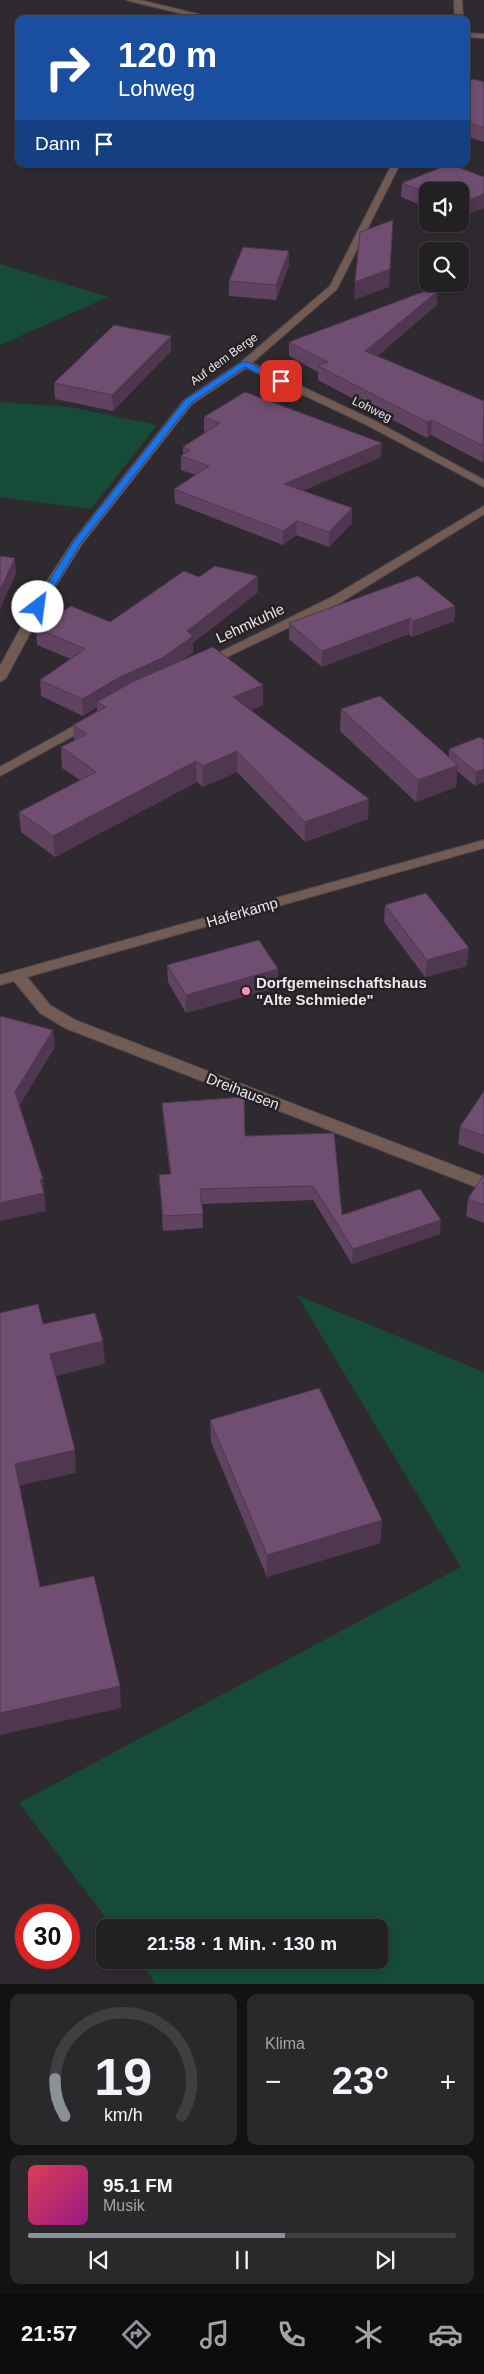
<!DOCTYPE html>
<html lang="de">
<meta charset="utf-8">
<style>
body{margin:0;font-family:Arial,sans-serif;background:#2b282b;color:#f1f3f6;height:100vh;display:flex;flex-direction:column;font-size:19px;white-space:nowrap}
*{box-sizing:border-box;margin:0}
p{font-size:16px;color:#a3a3a6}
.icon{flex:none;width:28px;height:28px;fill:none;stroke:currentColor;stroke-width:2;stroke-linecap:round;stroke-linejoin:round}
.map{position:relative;height:1984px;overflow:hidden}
.drawer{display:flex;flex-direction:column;gap:10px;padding:10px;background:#131213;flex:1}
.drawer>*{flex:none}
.hud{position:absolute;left:15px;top:15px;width:455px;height:152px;border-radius:10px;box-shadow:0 2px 8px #0003,0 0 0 1px #403e41;background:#1a4fa0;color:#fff;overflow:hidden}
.fabs{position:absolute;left:419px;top:182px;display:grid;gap:10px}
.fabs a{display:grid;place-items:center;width:50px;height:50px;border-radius:10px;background:#232023;box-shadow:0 2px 8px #0003,0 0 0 1px #403e41;font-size:25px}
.speed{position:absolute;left:15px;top:1904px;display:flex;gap:10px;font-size:25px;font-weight:700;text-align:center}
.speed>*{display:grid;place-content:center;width:65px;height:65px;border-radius:50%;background:#232023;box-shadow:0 2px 8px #0003,0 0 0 1px #403e41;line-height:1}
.speed .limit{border:8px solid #d22;background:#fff;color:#111}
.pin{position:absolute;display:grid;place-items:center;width:42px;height:42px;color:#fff;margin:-21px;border-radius:10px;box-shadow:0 2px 8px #0006}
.me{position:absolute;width:55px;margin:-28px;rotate:30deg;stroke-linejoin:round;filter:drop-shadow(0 0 4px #0008)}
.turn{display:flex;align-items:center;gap:18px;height:105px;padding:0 20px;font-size:22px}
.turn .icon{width:65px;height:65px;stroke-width:2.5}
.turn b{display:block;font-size:35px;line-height:42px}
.then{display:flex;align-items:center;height:48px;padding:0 20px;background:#0003;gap:10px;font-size:19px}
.big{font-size:38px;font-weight:800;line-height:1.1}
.drawer .card{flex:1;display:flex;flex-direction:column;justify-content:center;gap:8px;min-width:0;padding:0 18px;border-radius:10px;background:#2b282b}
.drawer .dial{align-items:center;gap:0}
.dial svg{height:130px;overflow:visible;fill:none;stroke:#403e41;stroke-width:7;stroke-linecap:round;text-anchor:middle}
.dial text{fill:#f1f3f6;stroke:none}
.song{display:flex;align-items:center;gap:15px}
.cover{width:60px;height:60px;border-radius:8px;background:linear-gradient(135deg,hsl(350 70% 55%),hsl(310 70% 35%))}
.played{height:5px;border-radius:2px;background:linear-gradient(90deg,#8c9099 60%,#403e41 60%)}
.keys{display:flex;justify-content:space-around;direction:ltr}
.heat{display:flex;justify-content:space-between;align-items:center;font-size:28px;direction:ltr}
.drawer .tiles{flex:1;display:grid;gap:10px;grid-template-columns:1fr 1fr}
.card:last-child{grid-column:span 2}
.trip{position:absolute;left:96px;top:1919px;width:292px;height:50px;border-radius:10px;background:#232023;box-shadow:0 2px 8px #0003,0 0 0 1px #403e41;font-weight:800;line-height:50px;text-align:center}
.menu{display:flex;height:80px;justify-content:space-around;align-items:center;background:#0e0d0e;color:#a3a3a6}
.menu .icon{width:35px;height:35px}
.menu .current{color:#8c9099}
.menu b{font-size:22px;color:#f1f3f6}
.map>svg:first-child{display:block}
</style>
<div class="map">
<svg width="484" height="1984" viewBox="0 0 484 1984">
<rect width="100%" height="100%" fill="#2f2a2f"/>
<path fill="#164c37" d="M0 264 108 297 0 345Z
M0 402 70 407 157 425 91 509 0 497Z
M297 1295 484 1372V1984H156L138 1960H380V1928L113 1927 19 1803 461 1567Z"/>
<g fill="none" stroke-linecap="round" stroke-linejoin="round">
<g stroke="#4d484d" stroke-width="2">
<path id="minor" d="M126 0H140L218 19H203Z
M454 0H462L463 19H455Z
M466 33 484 34V38L466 37Z
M392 164H400L337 289 252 363 375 421 484 480V487L367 425 246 368 192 404 82 544 52 592 6 678 0 682V666L40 592 73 541 184 400 241 362 330 286Z
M484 506V514L340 603 208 666 204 667 198 663 332 597Z
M90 717 96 721 95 724 0 776V767Z
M484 840V848L27 977 50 1005 75 1020 484 1177V1190L65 1028 40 1013 14 981 0 985V975Z"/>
</g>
<use href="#minor" fill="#715b53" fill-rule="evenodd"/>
</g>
<path fill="#604361" d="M466 82H484V142L466 136Z
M402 183 460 191H428V208L401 197Z
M289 265 276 300 229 296V281Z
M437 305 377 356 484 401V461L482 462 431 435 427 438 318 380V372L289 356V342Z
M171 351 113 411 55 399 54 383Z
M204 417 381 457 302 491 352 508V523L329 547 296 535 283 545 175 503 174 489 196 475 181 470V456L183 455V447L206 432 204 431Z
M258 576V592L193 643V652L179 662 263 705 250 710 368 819 305 842 237 772 203 787 197 782 55 857 21 832 19 812 80 780 62 768 61 747 74 741 73 725 97 711V707L83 716 41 696 40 680 71 659 37 645 36 628 110 622 199 577Z
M455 606 454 621 412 637 409 634 322 667 289 639V623Z
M341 709 449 757V749L484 740 475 786 457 771 456 787 416 802 340 731Z
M385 905 467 966 425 977 384 922Z
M167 965 278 969V987L186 1013 168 982Z
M484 1091V1154L458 1144 460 1127Z
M162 1103 245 1136 334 1133 342 1215 440 1234 352 1264 313 1200 202 1204 203 1228 163 1231 159 1175 170 1174 163 1117Z
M484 1174V1223L466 1216 468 1199Z
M210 1420 382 1520 380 1543 267 1577 211 1442Z"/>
<path fill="#4e374f" d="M484 194V208L460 218V204Z
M392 237 389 287 354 300 355 282Z
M289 251V265L276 300V285Z
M438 291 437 305 365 365V351Z
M171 336V351L113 411 112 395Z
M432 420 431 435 427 438V422Z
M382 443 381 457 284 499V484Z
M483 446 484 461 482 462Z
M352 508V523L329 547V532Z
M297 521 296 535 283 545V531Z
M15 558 16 574 0 609V590Z
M258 576V592L193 643V652L162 674 97 702V707L83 716 82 699 187 631Z
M455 606 454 621 412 637 413 621Z
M410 618 409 634 322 667V651Z
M263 685V705L233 717V697Z
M237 751V772L203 787V766Z
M196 761 197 782 55 857 53 836Z
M458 765 456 787 416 802 418 780Z
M484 769V782L475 786 476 772Z
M369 799 368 819 305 842V822Z
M469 948 467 966 425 977 427 960Z
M278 969V987L186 1013V995Z
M53 1030 55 1047 17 1110 15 1092Z
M43 1179 46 1211 0 1221V1203L40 1180Z
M441 1220 440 1234 352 1264 353 1249Z
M103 1341 105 1364 52 1377 50 1354Z
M75 1450 76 1473 17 1486 15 1464Z
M382 1520 380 1543 267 1577V1555Z
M120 1686 121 1708 0 1735V1713Z"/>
<path fill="#704e71" stroke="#4e374f" d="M474 79 484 82V128L466 122V82Z
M450 164 484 177V194L460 204V191H428V193L402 183Z
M393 220 390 269 355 282 360 232Z
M243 247 289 251 276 285 229 281Z
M436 287 438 291 365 351 484 401 483 446 432 420 427 422 318 366 328 362 289 342Z
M114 325 171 336 112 395 54 383Z
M245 392 382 443 284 484 352 508 329 532 297 521 283 531 174 489 209 466 181 456 190 450 183 447 220 423 204 417Z
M0 556 15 558 0 590Z
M215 566 258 576 187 631 193 636 162 658 120 677 82 699 40 680 85 649 36 628 71 606 110 622 184 571 199 577Z
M418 576 455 606 413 621 410 618 322 651 289 623Z
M213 647 263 685 233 697 369 799 305 822 237 751 203 766 196 761 53 836 19 812 96 772 61 747 87 734 73 725 106 707 97 702 132 682Z
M380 696 458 765 418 780 341 709Z
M480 737 484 740V769L476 772 449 749Z
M426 893 469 948 427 960 385 905Z
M259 940 278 969 186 995 167 965Z
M0 1016 53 1030 15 1092 43 1179 40 1180 44 1193 0 1203Z
M484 1091V1136L460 1127Z
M244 1097 245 1136 334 1133 342 1215 420 1189 441 1220 353 1249 313 1186 200 1189 203 1214 163 1216 159 1175 171 1174 162 1103Z
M484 1174V1205L468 1199Z
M38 1304 43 1324 95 1313 103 1341 50 1354 75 1450 15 1464 40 1587 94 1576 120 1686 0 1713V1313Z
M319 1388 382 1520 267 1555 210 1420Z"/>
<path fill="#1a73e8" stroke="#114b97" d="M242 362H248L285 381 278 383 245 367 191 403 80 544 41 609H34L33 607 74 541 185 400Z"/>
<circle fill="#fc8fc2" stroke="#252125" stroke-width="2" cx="246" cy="991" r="5"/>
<g text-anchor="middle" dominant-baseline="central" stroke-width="5" stroke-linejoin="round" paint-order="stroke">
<g font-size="12" fill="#eae6ea" stroke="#252125">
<text transform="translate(224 359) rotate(-36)">Auf dem Berge</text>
<text transform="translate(372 409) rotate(26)">Lohweg</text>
</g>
<g font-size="15" fill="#eae6ea" stroke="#252125">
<text transform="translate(250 623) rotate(-25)">Lehmkuhle</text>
<text transform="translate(242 912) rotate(-16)">Haferkamp</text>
<text transform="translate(243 1091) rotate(21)">Dreihausen</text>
</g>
<g font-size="15" font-weight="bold" fill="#eae6ea" stroke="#252125" text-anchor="start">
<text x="256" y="982">Dorfgemeinschaftshaus<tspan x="256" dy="17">"Alte Schmiede"</tspan></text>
</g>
</g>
</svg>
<div class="fabs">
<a><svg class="icon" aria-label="sound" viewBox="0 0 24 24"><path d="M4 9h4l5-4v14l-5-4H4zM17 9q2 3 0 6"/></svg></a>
<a><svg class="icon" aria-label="search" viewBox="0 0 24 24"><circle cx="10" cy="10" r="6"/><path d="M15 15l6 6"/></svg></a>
</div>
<div class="speed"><div class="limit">30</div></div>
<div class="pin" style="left:281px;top:381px;background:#d93025"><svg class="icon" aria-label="arrive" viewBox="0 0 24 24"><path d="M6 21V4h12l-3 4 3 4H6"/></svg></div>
<svg class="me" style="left:38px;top:607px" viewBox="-20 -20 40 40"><circle r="19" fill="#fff"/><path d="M0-13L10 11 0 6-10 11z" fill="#1a73e8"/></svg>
<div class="trip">21:58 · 1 Min. · 130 m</div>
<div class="hud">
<div class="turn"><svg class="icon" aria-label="right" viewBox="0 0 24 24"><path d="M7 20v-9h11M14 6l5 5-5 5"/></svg><div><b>120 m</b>Lohweg</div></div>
<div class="then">Dann<svg class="icon" aria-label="arrive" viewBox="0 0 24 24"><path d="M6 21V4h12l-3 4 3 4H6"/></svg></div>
</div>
</div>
<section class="drawer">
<div class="tiles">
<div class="card dial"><svg viewBox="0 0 100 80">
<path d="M14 69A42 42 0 1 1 86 69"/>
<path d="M14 69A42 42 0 0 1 8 46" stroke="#8c9099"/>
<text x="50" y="56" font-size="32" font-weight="700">19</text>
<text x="50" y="72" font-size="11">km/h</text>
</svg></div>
<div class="card"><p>Klima</p>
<div class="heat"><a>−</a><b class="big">23°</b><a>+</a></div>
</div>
<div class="card">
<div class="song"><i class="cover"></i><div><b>95.1 FM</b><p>Musik</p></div></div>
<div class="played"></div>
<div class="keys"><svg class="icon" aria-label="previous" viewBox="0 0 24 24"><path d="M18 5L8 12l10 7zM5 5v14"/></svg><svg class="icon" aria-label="pause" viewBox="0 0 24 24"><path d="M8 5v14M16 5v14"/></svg><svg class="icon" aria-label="next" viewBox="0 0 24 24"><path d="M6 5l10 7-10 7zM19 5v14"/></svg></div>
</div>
</div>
</section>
<nav class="menu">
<b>21:57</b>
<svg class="icon current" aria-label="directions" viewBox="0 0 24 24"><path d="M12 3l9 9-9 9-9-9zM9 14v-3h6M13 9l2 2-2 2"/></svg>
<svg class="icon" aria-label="music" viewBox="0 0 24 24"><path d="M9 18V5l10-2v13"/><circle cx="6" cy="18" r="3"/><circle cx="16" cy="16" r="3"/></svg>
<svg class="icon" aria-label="phone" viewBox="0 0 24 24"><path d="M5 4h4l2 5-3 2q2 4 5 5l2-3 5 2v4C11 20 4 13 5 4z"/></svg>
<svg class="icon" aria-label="climate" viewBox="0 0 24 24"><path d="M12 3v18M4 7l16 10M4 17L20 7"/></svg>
<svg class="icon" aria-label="car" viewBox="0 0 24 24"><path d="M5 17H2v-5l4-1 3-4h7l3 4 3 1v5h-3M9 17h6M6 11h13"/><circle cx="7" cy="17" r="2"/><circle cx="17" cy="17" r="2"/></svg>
</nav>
